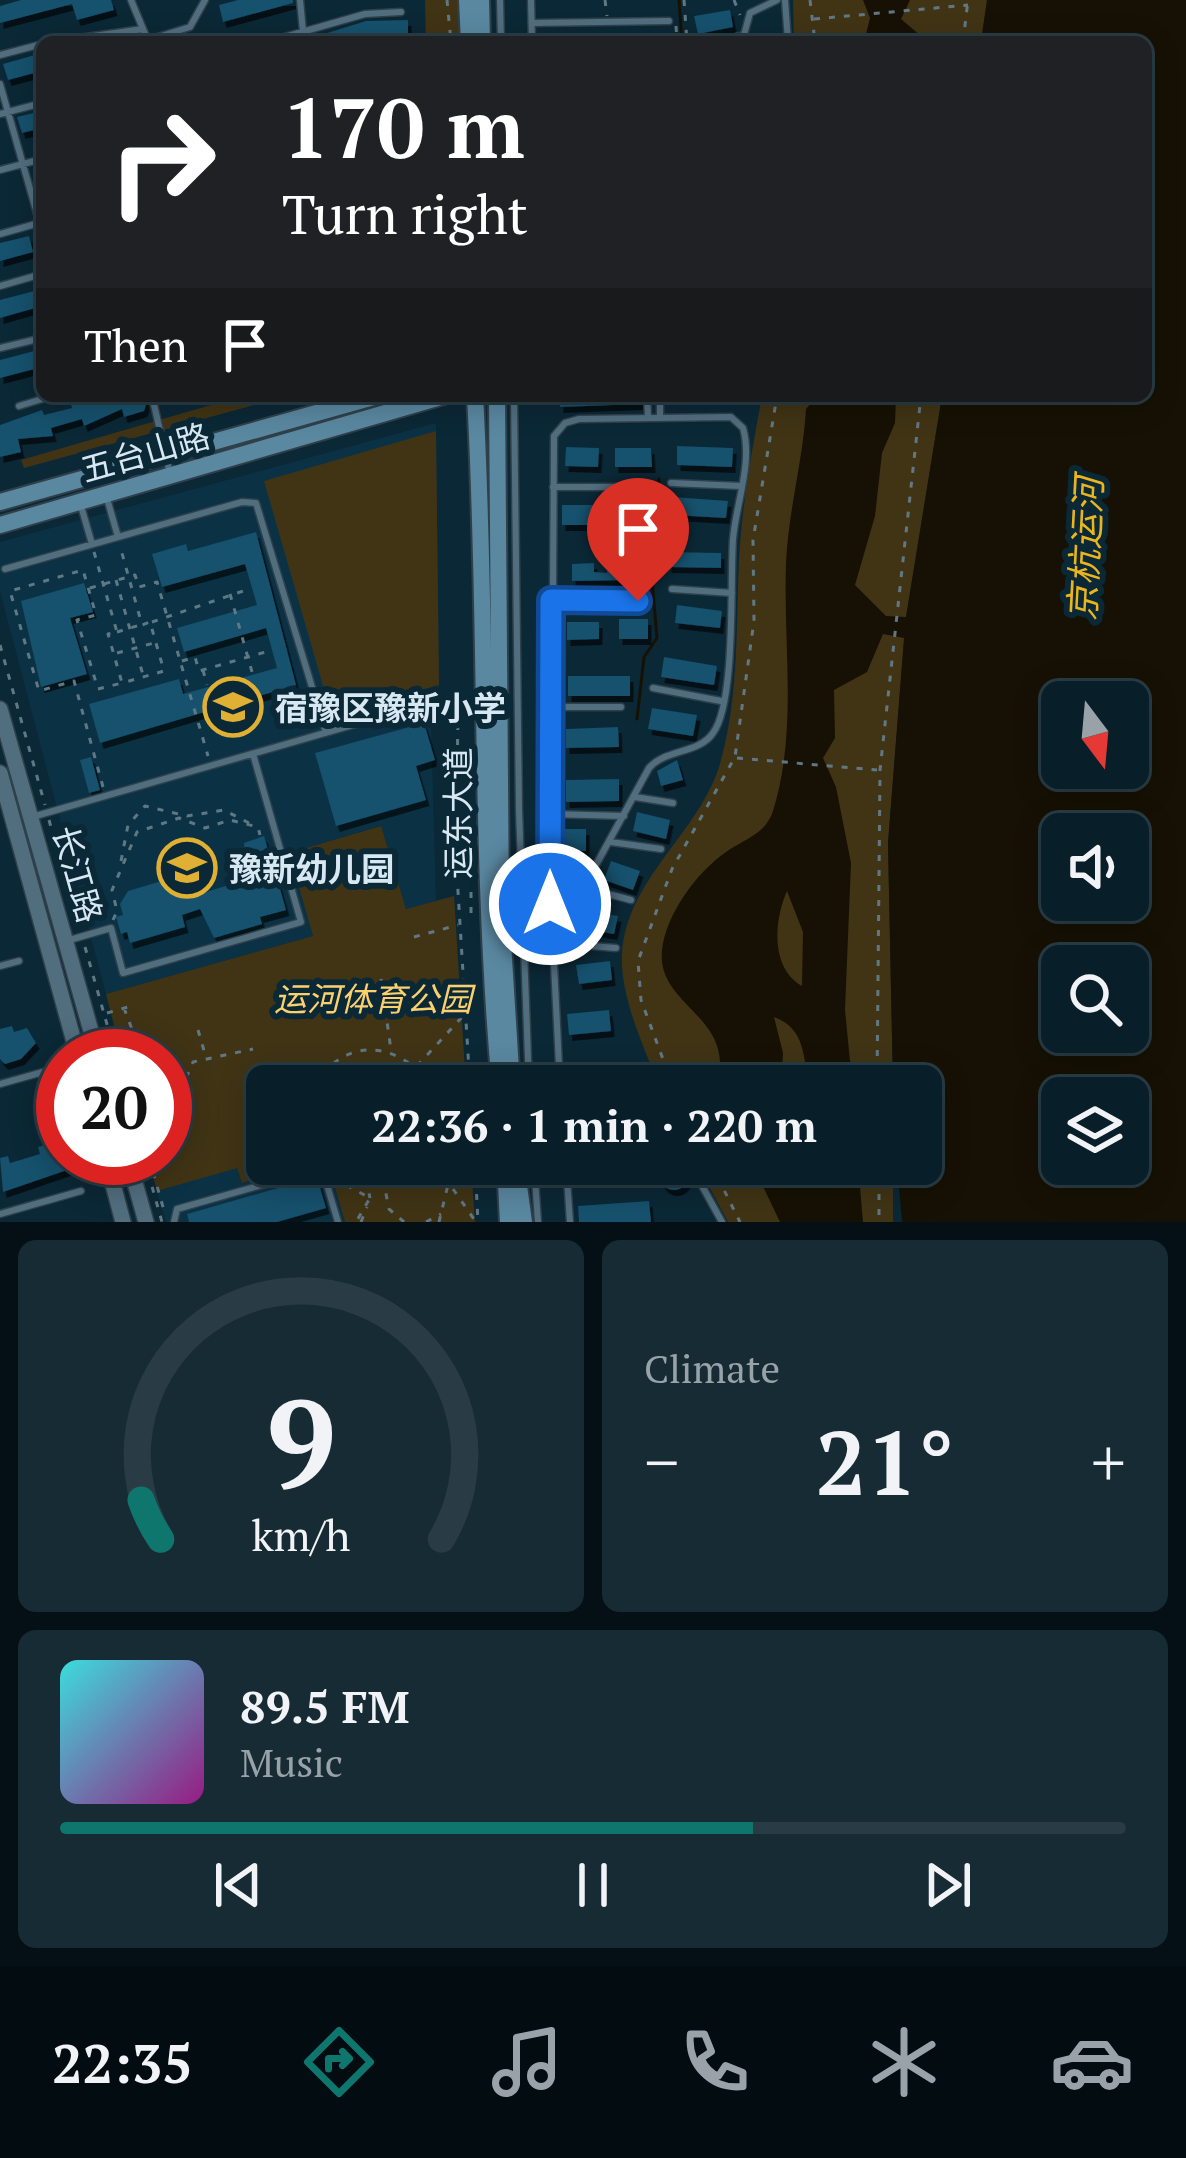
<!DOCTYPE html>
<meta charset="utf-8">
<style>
body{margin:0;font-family:"PT Serif","Noto Sans SC",serif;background:#162b34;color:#f1f3f6;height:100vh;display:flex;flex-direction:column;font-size:45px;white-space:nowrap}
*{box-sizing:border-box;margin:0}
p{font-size:39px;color:#98a2a8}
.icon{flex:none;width:66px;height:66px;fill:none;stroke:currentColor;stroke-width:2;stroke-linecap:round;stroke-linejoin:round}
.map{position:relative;height:1222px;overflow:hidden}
.panel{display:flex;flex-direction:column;gap:18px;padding:18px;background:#041016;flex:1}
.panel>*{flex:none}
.guide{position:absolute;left:36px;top:36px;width:1116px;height:366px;border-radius:18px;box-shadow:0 6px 30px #0003,0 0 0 3px #293c45;background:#202124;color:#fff;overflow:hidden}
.needle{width:78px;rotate:164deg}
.controls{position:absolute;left:1041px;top:681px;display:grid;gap:24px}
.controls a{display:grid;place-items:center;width:108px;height:108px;border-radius:18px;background:#081e28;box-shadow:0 6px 30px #0003,0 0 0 3px #293c45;font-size:60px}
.speed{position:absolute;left:36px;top:1029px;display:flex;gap:24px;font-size:60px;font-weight:700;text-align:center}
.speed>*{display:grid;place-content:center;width:156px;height:156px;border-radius:50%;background:#081e28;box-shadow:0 6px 30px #0003,0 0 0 3px #293c45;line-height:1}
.speed .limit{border:18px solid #d22;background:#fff;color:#111}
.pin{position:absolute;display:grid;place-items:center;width:102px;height:102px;color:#fff;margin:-123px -51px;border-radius:50% 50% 50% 0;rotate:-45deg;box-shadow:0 0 12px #0007}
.pin .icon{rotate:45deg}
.me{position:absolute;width:132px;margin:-66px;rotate:0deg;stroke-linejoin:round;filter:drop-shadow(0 0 9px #0008)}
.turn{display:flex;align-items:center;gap:42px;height:252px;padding:0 48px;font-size:54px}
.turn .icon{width:156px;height:156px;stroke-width:2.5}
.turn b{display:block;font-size:84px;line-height:102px}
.then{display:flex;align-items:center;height:114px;padding:0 48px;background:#0003;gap:24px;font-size:45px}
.big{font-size:90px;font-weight:700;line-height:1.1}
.panel .card{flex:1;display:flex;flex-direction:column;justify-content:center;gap:18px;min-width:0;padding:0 42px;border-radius:18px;background:#162b34}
.panel .dial{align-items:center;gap:0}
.dial svg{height:312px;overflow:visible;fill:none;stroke:#293c45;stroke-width:7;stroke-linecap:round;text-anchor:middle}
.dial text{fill:#f1f3f6;stroke:none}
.song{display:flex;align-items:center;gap:36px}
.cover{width:144px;height:144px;border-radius:18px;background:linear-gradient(135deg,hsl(180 70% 55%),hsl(310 70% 35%))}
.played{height:12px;border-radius:6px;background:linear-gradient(90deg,#0f766e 65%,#293c45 65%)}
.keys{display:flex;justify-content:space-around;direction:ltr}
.heat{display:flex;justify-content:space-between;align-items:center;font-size:66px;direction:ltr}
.panel .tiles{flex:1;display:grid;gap:18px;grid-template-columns:1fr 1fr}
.card:last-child{grid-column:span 2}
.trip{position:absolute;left:246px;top:1065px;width:696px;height:120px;border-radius:18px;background:#081e28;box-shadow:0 6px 30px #0003,0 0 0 3px #293c45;font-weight:700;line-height:120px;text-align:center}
.tab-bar{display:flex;height:192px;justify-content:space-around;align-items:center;background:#030c10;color:#98a2a8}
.tab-bar .icon{width:84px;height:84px}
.tab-bar .selected{color:#0f766e}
.tab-bar b{font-size:54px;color:#f1f3f6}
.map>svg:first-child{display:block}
</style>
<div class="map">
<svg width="1186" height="1222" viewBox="0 0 1186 1222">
<defs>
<filter id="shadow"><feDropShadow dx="3.5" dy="6" stdDeviation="0" flood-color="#0009"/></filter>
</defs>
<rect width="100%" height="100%" fill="#0b2836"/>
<path fill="#0b3244" d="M436 423 439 685 431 728 436 901 406 909 380 826 289 853 313 936 106 994 0 591V542Z
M307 1164H328L345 1222H166L157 1191 237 1167 243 1183Z"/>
<path fill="#413415" d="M425 0H471L472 42H426Z
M793 0H987L981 42H794Z
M242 396H287L24 468 21 460Z
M762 396H942L906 617 888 843 893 1086H659C644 1047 620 997 622 954 626 878 703 830 721 760 739 695 736 625 739 559 742 504 752 450 762 396Z
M436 431 439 685 332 717 264 481Z
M381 826 406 909 454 896 466 1086H267V1164H307L242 1183 237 1168 157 1191 148 1158H165V1056H122L106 994 313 936 289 853Z
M328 1164H471L475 1222H345Z
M697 1164H893V1222H728Z"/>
<path fill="#161104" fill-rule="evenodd" d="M863 0H910L901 19 928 42H864L870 18Z
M987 0H1186V1222H902L897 1164H921V1086H893L888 843 904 638 883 634 867 672 834 690 835 738 823 758 836 787 851 863 845 1010 850 1061 864 1086H810C802 1058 807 1029 774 1017L783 1053 781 1086H717C737 1015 656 1007 662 950 666 914 697 872 726 852 745 838 765 835 773 811 798 731 783 646 786 564 788 512 803 461 806 409L817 396H896L895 423 882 453 875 516 855 585 886 616 906 617 942 396H1146V42H981ZM1062 702H1128V768H1062ZM1128 834V900H1062V834ZM787 891 803 932 802 986C770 968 774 920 787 891ZM1128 966V1032H1062V966ZM1128 1098V1164H1062V1098Z
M744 1164H858L863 1222H780L759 1178Z"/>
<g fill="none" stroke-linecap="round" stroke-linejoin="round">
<path stroke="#161104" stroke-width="3" d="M679 0 682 42
M637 719 644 657 657 638 651 569 659 479"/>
</g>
<path fill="#12516d" filter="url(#shadow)" d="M21 0H111L114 10 77 20 72 4 0 23V6Z
M238 0H293V3L223 22 219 5Z
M730 10 733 27 698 34 694 16Z
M408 20V37L311 42V38L366 21Z
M42 53V71L8 80 3 64Z
M42 111V128L22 133 17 117Z
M29 236 33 252 0 261V243Z
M42 289V306L0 318V300Z
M42 349V367L0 378V360Z
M83 396 85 402 145 396 146 405 144 411 124 417 122 409 84 426 82 419 51 428 53 436 18 439 21 452 0 457V425L42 410 44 415 72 408 70 400Z
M560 396H640V404L560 407Z
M677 446 733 448 732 467 677 465Z
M566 447 599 448 598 467 565 466Z
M615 448H651L652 467H615Z
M673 497 728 501 726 518 672 515Z
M562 505H595V525H562Z
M613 506 648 508 647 524 611 522Z
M256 532 296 685 100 743 89 704 179 679 183 694 277 668 266 628 184 652 177 628 257 605 245 564 162 587 152 554 186 544 188 551Z
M668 552 721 553V568L668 567Z
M594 563V572L607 573 608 563H631V580L572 581V564Z
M84 583 93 612 70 618 87 674 41 687 21 601Z
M677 605 722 611 720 628 675 623Z
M619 619H648V639H619Z
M567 622H599V639L567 640Z
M664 657 717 666 714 685 661 677Z
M568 676H630V696H568Z
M652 708 697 715 693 736 648 729Z
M424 723 435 760 416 766 426 800 336 826 315 753Z
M618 727 619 747 566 748V729Z
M91 757 100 790 89 793 80 760Z
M677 760 683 780 661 786 657 771Z
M619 779V801L566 802V780Z
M637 812 670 820 666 839 633 831Z
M564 829H586V851H563Z
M264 836 271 860 245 858 244 843Z
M611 861 640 871 633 890 604 880Z
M275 871 286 910 260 917 262 924 214 938 200 909 182 915 185 927 130 943 127 932 121 934 116 917 123 915 120 904 128 891 189 873 196 895Z
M588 911 618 916 614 934 585 929Z
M610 961 612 980 579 984 576 965Z
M609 1010 611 1031 569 1035 567 1014Z
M12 1026 14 1032 27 1028 36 1043 21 1059 5 1064 0 1059V1029Z
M629 1074V1086H577V1076Z
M52 1143 54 1149 63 1146V1158H70L73 1168 3 1192 0 1158 8 1156 10 1163 40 1154 38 1147Z
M660 1176a14 14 0 1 1 28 0a14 14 0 1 1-28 0Z
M317 1177 326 1208 277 1222H189L187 1214Z
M649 1201 651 1222H579L578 1206Z"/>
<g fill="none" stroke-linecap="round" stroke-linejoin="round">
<g stroke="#30404a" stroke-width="9">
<path id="service" d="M131 0 148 41
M300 0 304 42
M500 0 501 42
M531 0 532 42
M785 0 788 42
M532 23 669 21
M148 40 190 27 205 0
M51 42 143 29
M267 42 365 14 401 12
M719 42 739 36
M742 42 750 13 777 0
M0 55 42 44
M0 84 42 231
M0 114 42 103
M0 170 42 159
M0 234 39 223
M0 286 42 274
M0 348 42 338
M152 396 170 474
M514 396 519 810 529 1086
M647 396 648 416
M660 396V418
M19 406 52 396
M671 483 741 486
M553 487H646
M106 495 118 537
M81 506 92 544
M5 569 242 502 256 503 326 733
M672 589 732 593
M552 600 638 601
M653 688 721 701
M552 707H621
M635 797 673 803
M551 814 624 816
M32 817 436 701 482 700
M611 842 661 849
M585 888 631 900
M66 941 111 928 123 973 301 922 253 754
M555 943 616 948
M556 949 562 927 649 768C665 749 699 754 713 733 736 702 730 581 733 539 736 503 753 463 743 428L731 417 579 419 565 423 554 436 551 903 560 1086
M0 966 19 961
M0 1084 43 1072
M534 1164 538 1222
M566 1164 570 1222
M690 1164 722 1222
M0 1214 81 1191
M174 1222 177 1209 322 1168 338 1222"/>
</g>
<g stroke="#30404a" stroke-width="18">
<path id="tertiary" d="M0 709 98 1056
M0 773 78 1056
M106 1158 123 1222
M128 1158 146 1222"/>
</g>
<g stroke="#30404a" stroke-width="20">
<path id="secondary" d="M467 0 469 42
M481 0 482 42
M475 396C488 626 479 857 500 1086
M497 396 501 911 512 1086
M0 502 377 396
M0 525 444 396
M505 1164 508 1222
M516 1164 524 1222"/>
</g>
<path stroke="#607884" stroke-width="3" stroke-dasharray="6 9" stroke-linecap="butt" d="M447 0 451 42
M605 0 607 16
M684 0 687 42
M734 0 740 15
M810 0 815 42
M814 19 968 5
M676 26 677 42
M963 42 968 0
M94 552 117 632 108 634 122 683 164 671 150 622 142 625 120 546
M116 580 143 675
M90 588 135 575 139 587 157 582 208 756
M230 594 252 672
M152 622 249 589
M117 632 140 625
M0 645 45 805
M117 653 154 643
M182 661 195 657 199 671 269 651
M203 670 207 685
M458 709 456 859 470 1086
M737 758 877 770
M103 787 74 681 39 691 10 591 83 570 96 615 77 620 98 689 122 683
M49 820 79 927
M121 861 128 825 145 806 187 816 224 810 251 824
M471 913V842
M113 920 117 911 112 890 137 832 179 818 205 828 230 820 258 827 260 835
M414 937 458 925
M85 947 116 1056
M381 979 391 1050
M124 1008 142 1056
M107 1013 135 1005
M198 1030 205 1054
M417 1066 463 1016
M314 1086C346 1035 398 1041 432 1086
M673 1086 641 1000 638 961 672 869 735 757 754 621 753 540 777 396
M877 1086 880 770 921 396
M192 1092 187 1076 193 1062 253 1049
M255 1095 267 1099
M144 1158 162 1222
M149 1158 165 1214
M363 1164 370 1198
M380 1164 389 1209 404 1222
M475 1164 478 1222
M711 1164 740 1222
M879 1164V1222
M453 1176H473
M333 1178 370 1198 356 1222
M453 1189 476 1222
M361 1222 367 1207
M426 1222 441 1214
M439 1222 453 1164"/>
<use href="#service" stroke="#516e7f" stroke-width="6"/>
<use href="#tertiary" stroke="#516e7f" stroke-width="15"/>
<use href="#secondary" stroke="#5a88a1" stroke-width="16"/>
</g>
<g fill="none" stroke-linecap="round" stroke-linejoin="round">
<g stroke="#114b97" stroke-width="30">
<path id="route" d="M550 904 551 600 638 601"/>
</g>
<use href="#route" stroke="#1a73e8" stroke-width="21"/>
</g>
<defs>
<g id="school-ring" transform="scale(3)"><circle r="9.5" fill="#0b2836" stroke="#e0b034" stroke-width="1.5"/><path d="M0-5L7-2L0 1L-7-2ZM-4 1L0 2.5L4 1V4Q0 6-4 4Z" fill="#e0b034"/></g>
</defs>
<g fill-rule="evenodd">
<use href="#school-ring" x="233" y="707"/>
<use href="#school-ring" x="187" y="868"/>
</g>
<g text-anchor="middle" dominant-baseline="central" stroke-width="12" stroke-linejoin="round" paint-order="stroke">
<g font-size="33" fill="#d8e8f2" stroke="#0b2836">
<text transform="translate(145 452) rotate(-16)">五台山路</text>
<text transform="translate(457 813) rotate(-90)">运东大道</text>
<text transform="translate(78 874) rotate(74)">长江路</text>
</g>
<g font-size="33" font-weight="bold" fill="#d8e8f2" stroke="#0b2836" text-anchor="start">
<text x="275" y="707">宿豫区豫新小学</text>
<text x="229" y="868">豫新幼儿园</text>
</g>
<g font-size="33" font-style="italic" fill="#fbd06d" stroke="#0b2836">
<text x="373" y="998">运河体育公园</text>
</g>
<g font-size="36" font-style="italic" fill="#ebb61d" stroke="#0b2836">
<text transform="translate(1085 549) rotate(-87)">京杭运河</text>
</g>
</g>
</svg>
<div class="controls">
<a><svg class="needle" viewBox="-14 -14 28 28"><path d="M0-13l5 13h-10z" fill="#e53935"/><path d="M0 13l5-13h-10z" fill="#98a2a8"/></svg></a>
<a><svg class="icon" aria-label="sound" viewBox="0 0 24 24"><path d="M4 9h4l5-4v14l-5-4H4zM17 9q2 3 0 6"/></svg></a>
<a><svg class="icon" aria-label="search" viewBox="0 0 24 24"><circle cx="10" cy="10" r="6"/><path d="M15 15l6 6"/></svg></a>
<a><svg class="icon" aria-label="layers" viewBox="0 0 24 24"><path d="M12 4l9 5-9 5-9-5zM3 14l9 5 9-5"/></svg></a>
</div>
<div class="speed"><div class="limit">20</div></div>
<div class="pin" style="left:638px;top:601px;background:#d93025"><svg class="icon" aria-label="arrive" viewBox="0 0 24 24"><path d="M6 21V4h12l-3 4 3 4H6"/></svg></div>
<svg class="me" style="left:550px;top:904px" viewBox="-20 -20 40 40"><circle r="17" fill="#1a73e8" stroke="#fff" stroke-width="3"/><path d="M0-11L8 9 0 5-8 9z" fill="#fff"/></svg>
<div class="trip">22:36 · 1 min · 220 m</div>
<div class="guide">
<div class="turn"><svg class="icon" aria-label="right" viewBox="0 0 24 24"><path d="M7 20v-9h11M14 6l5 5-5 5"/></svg><div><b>170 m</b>Turn right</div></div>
<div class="then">Then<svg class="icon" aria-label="arrive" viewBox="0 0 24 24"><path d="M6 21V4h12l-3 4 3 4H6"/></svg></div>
</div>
</div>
<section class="panel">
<div class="tiles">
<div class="card dial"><svg viewBox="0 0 100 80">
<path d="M14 69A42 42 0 1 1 86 69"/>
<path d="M14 69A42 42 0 0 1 9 59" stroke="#0f766e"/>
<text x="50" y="56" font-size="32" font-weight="700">9</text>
<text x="50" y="72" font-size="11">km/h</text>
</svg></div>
<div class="card"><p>Climate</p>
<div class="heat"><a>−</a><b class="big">21°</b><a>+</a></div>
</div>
<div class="card">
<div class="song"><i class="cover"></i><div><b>89.5 FM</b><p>Music</p></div></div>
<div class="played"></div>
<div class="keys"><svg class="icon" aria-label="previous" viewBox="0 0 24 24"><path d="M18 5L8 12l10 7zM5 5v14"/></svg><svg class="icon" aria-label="pause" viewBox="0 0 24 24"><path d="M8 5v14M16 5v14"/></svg><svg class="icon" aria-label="next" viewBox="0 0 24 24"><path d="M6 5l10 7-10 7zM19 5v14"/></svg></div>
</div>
</div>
</section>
<nav class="tab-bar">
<b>22:35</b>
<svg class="icon selected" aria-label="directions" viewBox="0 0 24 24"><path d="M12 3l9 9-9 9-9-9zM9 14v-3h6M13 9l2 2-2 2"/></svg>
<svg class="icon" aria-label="music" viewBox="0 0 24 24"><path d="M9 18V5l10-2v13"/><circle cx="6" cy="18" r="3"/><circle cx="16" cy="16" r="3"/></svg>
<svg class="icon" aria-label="phone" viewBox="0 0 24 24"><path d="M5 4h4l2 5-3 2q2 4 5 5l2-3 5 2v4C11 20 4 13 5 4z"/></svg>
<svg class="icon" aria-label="climate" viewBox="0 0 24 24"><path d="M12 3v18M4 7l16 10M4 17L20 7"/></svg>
<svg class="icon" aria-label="car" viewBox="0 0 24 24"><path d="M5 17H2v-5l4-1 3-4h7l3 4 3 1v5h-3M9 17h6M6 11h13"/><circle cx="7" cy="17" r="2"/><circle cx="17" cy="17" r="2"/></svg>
</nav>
